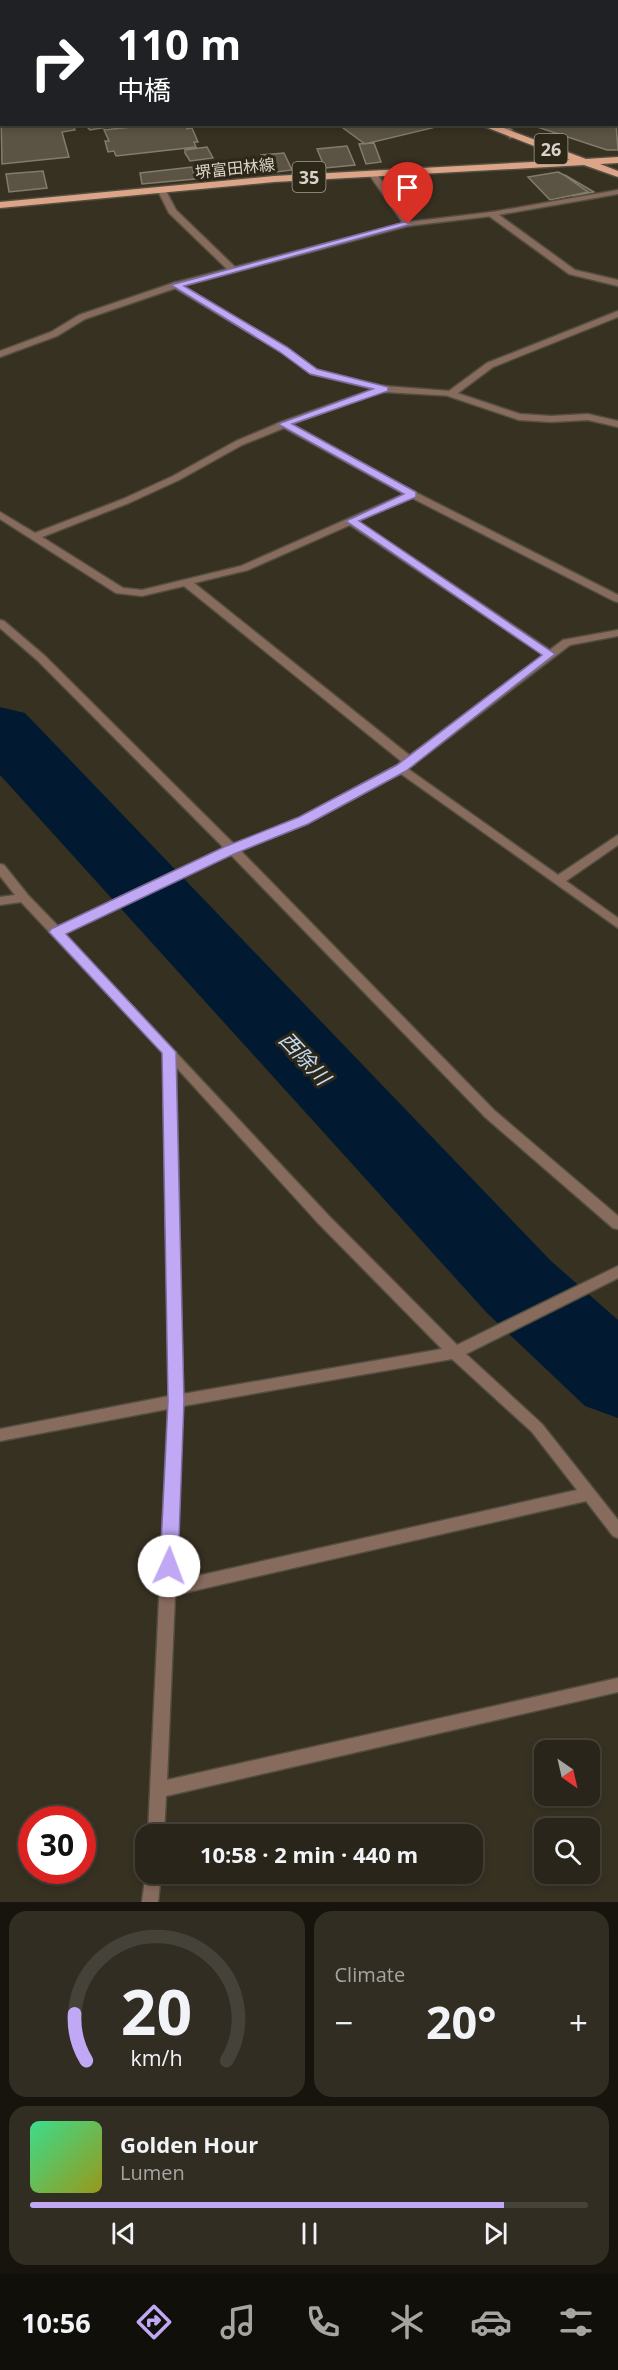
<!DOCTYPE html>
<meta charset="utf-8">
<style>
body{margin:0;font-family:"Open Sans","Noto Sans JP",sans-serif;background:#312d23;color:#f1f3f6;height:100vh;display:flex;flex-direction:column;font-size:22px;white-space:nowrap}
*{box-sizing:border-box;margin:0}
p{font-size:20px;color:#a5a5a2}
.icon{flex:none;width:33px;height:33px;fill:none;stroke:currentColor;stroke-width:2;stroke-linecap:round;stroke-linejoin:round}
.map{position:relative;height:1902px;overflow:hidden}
.panel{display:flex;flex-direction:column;gap:9px;padding:9px;background:#17140e;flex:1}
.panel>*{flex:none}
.top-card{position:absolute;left:0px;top:0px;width:618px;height:126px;box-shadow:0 3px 9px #0003,0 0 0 2px #454239;background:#202124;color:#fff;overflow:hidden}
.needle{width:39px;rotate:146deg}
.controls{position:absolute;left:534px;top:1740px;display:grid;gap:12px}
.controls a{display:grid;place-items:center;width:66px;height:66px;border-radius:12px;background:#29251a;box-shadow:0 3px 9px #0003,0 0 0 2px #454239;font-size:30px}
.speed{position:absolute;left:18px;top:1806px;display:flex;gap:12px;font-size:30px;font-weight:700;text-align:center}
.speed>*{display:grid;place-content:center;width:78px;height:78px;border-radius:50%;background:#29251a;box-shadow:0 3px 9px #0003,0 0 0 2px #454239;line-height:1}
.speed .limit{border:9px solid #d22;background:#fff;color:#111}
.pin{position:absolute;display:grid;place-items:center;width:51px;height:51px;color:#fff;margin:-62px -26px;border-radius:50% 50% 50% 0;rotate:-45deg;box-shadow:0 0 6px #0007}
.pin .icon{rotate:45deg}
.me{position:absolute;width:66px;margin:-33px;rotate:2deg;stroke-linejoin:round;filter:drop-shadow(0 0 4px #0008)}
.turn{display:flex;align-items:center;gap:21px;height:126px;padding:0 18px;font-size:27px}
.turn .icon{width:78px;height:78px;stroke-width:2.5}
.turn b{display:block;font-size:42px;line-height:51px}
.big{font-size:45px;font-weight:700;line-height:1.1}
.panel .tile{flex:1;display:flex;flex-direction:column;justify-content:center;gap:9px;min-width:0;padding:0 21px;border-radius:18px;background:#312d23}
.panel .dial{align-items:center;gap:0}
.dial svg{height:156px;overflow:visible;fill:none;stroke:#454239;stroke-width:7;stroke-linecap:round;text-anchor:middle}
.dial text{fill:#f1f3f6;stroke:none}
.song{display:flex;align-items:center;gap:18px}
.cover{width:72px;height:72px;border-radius:9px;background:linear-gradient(135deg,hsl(150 70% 55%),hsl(60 70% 35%))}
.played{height:6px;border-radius:3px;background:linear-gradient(90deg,#c0a8f4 85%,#454239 85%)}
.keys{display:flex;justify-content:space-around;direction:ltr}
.heat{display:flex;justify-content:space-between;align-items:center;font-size:33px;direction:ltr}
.panel .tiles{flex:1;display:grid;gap:9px;grid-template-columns:1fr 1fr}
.tile:last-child{grid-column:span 2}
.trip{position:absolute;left:135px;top:1824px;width:348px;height:60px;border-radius:18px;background:#29251a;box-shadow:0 3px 9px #0003,0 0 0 2px #454239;font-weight:700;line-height:60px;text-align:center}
.tab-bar{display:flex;height:96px;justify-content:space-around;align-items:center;background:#100f0a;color:#a5a5a2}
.tab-bar .icon{width:42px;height:42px}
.tab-bar .active{color:#c0a8f4}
.tab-bar b{font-size:27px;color:#f1f3f6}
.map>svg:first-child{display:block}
</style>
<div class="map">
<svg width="618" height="1902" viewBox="0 0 618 1902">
<rect width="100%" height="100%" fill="#373122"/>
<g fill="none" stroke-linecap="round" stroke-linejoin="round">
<path fill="#021a31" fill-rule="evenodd" d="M0 707 25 713 551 1261 618 1320V1418L585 1406 487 1313 0 775Z"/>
</g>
<path fill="#5b5445" stroke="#837c6b" stroke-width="1.5" d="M0 0 34 2H2L0 42Z
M0 58 2 124H73L75 130 62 132 69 157 2 164Z
M616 123 618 150H607L537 127 544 124 578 127Z
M84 124H127L90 130Z
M160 124H185L187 129 192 128 198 142H194L196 147 116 156 114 151 108 152 105 141H109L104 130Z
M427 124 432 128 365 144 339 125Z
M374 143 381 162 366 164 359 144Z
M347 146 355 165 325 168 317 149Z
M207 147 213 158 190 161 185 153V150Z
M284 153 292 170 269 173 261 155Z
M192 167 195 179 142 184 140 173Z
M43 171 47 188 9 192 6 174Z
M558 172 564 175 588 192 550 200 528 177Z
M564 175H565L594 192 572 197 588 192Z"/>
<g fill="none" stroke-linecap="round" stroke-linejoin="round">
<g stroke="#544e40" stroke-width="3">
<path id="service" d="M159 189H165L176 210 235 267 408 222 492 212 618 190V194L492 216 408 226 183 286 287 348 317 370 387 387 389 389 292 424 415 492 618 595V602L614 601 412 498 358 521 553 652 554 654 553 656H545L350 525 248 570 194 583 414 759 416 762 414 765H406L184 586 142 596 116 593 0 519V512L35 533 123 499 173 476 236 441 281 422 374 389 311 374 281 352 173 287V283L227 269 169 213 158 191ZM284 428 404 494 241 566 142 590 123 588 42 537 129 503 179 480 242 445Z
M451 391 520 414 551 416 588 414 618 421V427L588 420 551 422 519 420 448 396 446 394Z
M401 764 558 875 618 835V845L566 881 618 918V928L397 771 395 768Z"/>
</g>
<g stroke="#544e40" stroke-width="3">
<path id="minor" d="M363 0H371V2H364Z
M529 0H540L527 2Z
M616 42H618V46H616Z
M498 124H507L517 136 510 138Z
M369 171H375L412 224 411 226H405L368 173Z
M489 212H495L575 270 618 280V286L569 274 489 216Z
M176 282 180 285 179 287 85 319 57 336 0 357V351L51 332 79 315Z
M618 311V317L493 367 454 396 384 392 379 389 384 386 449 391 487 363Z
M0 620 4 621 45 656 234 844 299 818 397 765 563 640 618 630V636L570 645 405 771 307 824 240 850 495 1111 618 1216V1229L613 1228 485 1117 230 854 64 933 329 1216 457 1345 618 1266V1278L466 1354 542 1424 618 1520V1538L613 1536 586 1501 175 1595 167 1780 618 1678V1692L166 1796 164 1834H148L168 1409 0 1441V1429L169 1396 163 1053 21 902 0 905V897L15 895 0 876V864L4 865 28 895 58 926 224 848 37 660 0 628ZM176 1067 319 1224 442 1349 183 1394ZM452 1359 532 1432 577 1490 175 1581 183 1406Z
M146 1872V1874H161L158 1902H142Z"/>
</g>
<g stroke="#544e40" stroke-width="3">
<path id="primary" d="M148 0H159L160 2H149Z
M478 124H493L586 159 618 157V163L600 164 618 171V177L584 165 274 182 0 208V202L274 176 570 160Z"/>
</g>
<use href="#service" fill="#876c5e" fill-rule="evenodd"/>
<use href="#minor" fill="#876c5e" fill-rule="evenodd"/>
<use href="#primary" fill="#dca588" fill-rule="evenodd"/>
</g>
<path fill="#c0a8f4" stroke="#7d6d9f" stroke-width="1.5" d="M404 222 412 224 184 286 287 347 317 369 388 387V391L292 424 416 492V497L359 521 555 654 406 771 308 824 234 854 66 934 176 1052 184 1401 178 1566 175 1572 169 1574 163 1572 160 1566 168 1401 162 1053 49 932 51 929 224 847 299 817 397 765 542 655 346 521 404 494 278 424 373 389 310 374 280 352 171 285Z"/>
<g text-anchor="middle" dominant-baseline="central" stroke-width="6" stroke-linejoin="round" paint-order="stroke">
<g font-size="16" fill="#d7d3ca" stroke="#2d2718">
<text transform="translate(235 168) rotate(-6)">堺富田林線</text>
</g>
<g fill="#2d2718" stroke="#a49f95" stroke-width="1.5">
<rect x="534.5" y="134" width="33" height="30" rx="4.5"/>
<rect x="292.5" y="162" width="33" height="30" rx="4.5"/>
</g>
<g font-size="18" font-weight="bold" fill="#d7d3ca">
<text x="551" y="149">26</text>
<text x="309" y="177">35</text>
</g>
<g font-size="21" font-style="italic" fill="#c1dcf7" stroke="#2d2718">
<text transform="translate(305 1058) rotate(47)">西除川</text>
</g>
</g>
</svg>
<div class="controls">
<a><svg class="needle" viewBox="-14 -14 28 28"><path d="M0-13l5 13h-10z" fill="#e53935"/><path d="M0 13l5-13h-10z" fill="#a5a5a2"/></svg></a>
<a><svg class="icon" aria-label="search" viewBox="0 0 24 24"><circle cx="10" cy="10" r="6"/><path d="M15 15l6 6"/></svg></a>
</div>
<div class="speed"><div class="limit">30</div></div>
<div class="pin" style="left:408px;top:224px;background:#d93025"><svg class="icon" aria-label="arrive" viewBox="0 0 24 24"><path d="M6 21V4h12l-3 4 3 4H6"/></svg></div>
<svg class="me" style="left:169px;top:1566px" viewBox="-20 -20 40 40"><circle r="19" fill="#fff"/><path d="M0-13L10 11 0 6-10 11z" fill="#c0a8f4"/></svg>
<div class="trip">10:58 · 2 min · 440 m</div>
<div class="top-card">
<div class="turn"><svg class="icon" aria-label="right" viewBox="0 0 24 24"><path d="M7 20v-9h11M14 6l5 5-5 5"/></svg><div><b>110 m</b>中橋</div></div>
</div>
</div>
<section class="panel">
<div class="tiles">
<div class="tile dial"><svg viewBox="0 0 100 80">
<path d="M14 69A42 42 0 1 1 86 69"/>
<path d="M14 69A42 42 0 0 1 8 45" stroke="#c0a8f4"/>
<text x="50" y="56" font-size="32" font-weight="700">20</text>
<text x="50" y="72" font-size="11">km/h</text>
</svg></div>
<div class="tile"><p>Climate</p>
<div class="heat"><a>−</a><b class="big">20°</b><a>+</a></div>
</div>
<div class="tile">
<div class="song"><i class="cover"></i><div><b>Golden Hour</b><p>Lumen</p></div></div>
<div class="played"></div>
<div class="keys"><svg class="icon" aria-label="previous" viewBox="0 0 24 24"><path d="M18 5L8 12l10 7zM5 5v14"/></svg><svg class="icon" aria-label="pause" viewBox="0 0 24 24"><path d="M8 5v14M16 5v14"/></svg><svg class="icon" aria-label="next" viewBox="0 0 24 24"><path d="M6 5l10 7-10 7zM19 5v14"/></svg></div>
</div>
</div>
</section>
<nav class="tab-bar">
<b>10:56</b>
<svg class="icon active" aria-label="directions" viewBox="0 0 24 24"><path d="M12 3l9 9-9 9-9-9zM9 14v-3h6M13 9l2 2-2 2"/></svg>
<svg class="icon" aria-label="music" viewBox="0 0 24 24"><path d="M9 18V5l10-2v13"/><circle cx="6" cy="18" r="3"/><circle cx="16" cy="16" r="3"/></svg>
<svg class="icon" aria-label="phone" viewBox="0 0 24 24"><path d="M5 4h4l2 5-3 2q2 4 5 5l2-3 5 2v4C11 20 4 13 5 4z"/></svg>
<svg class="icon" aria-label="climate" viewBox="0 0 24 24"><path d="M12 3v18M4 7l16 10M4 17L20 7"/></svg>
<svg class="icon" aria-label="car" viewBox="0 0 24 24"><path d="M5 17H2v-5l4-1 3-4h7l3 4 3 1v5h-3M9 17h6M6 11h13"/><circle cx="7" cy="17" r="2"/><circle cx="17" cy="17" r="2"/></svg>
<svg class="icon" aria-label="filters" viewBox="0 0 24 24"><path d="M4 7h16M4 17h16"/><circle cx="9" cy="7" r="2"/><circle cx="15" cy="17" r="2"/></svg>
</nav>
